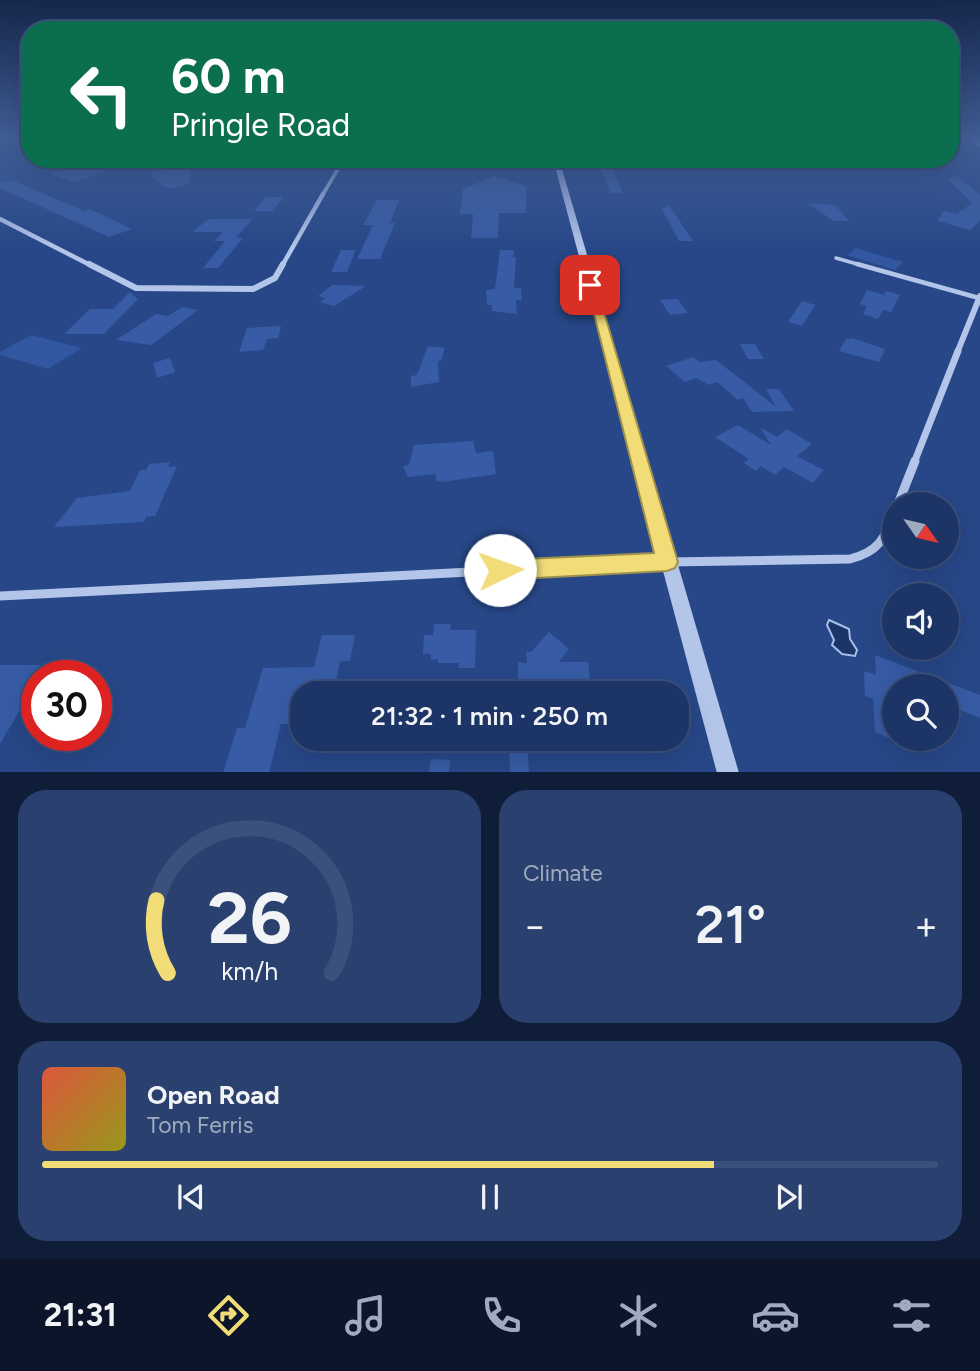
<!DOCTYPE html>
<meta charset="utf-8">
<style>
body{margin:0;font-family:Figtree,sans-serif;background:#2a406f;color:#f1f3f6;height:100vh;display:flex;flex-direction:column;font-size:26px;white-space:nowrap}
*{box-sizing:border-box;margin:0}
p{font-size:23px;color:#a0abbf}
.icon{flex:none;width:38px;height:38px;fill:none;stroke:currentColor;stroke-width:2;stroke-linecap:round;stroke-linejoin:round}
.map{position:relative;height:772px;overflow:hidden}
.side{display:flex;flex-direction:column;gap:18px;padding:18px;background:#101d38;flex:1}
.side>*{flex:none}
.hud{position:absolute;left:21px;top:21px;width:938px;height:147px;border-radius:28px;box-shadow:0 7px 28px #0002,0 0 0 2px #3b507a;background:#0b6e4f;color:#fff;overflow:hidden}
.needle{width:46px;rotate:124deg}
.fabs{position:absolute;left:882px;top:492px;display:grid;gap:14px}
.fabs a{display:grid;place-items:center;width:77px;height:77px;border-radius:50%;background:#1d3566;box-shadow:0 7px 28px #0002,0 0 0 2px #3b507a;font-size:35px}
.speed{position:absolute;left:21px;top:660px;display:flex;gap:14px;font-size:35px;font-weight:700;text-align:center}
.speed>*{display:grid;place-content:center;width:91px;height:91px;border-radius:50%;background:#1d3566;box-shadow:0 7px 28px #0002,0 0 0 2px #3b507a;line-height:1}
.speed .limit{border:10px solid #d22;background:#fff;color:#111}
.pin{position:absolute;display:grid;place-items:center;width:60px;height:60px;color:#fff;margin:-30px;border-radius:14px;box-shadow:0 4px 10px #0006}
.me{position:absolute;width:77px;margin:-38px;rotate:87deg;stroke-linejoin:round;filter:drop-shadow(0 0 5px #0008)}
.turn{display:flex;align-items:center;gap:24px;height:147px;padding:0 35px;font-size:32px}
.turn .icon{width:91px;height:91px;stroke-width:2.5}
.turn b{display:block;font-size:49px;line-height:60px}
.big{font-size:52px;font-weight:600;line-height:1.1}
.side .widget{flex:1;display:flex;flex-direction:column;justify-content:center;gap:10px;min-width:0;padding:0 24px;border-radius:28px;background:#2a406f}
.side .dial{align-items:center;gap:0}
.dial svg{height:182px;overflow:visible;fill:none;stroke:#3b507a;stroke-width:7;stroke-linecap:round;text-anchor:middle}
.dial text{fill:#f1f3f6;stroke:none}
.song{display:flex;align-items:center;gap:21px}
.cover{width:84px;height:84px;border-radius:10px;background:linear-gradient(135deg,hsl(10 70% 55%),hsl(60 70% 35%))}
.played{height:7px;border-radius:4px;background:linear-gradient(90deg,#f1dc78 75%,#3b507a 75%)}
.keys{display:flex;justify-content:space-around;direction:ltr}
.heat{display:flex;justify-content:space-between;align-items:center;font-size:38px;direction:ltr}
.side .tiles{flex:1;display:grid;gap:18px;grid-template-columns:1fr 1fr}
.widget:last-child{grid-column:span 2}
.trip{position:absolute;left:290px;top:681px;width:399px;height:70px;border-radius:28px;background:#1d3566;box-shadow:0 7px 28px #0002,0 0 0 2px #3b507a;font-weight:600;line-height:70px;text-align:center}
.dock{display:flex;height:112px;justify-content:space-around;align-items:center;background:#0c1529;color:#a0abbf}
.dock .icon{width:49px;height:49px}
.dock .current{color:#f1dc78}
.dock b{font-size:32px;color:#f1f3f6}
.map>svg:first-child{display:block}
</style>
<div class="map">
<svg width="980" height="773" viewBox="0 0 980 773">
<rect width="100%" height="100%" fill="#274788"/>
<path fill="#3157a0" d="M856 248 903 262 895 270 847 255Z
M31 335 82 348 48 369 0 355V352Z"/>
<path fill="#1b3469" stroke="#a8bfe9" stroke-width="2" d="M829 620 849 629 850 639 857 650 855 656 842 654 832 645 834 640 827 625Z"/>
<path fill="#375ca5" d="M597 159H608L623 193H611Z
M93 163 106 172 73 182 49 173Z
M178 165 191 166 190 183 174 188 164 187 150 174Z
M955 174 980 195V221L970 230 938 221 943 211 957 214 972 203 949 180Z
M495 176 526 186V213H499L498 238H471L473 214H460L463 189Z
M12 180 84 211 90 209 132 229 109 237 0 188V183Z
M266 197H284L272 211H254Z
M377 200H399L390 223H395L380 259H357L373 225H363Z
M807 203 835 205 849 221H834Z
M669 205 693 241H679L662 209Z
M209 219H253L236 237 243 238 218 268H203L225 241H214L223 232H192Z
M341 250H356L347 272H331Z
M500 250H514L513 257H516L514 288H521L522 300H516L517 314 492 311V305H487L486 290 495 289Z
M332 285 366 286 334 306 320 302 326 298 318 296Z
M867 290 884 295 886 291 900 295 891 312 883 310 878 319 863 314 867 306 860 304Z
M130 292 138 299 104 334H64L90 309H113Z
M677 299 688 313 670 315 660 300Z
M802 301 815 305 802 326 788 322Z
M182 307 198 310 151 345 116 340 156 314 168 316Z
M281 326 278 338 267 339 263 350 239 352 247 328Z
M852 338 885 349 879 362 839 351 846 339Z
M740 344H755L764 359H748Z
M428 346 445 348 441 361H438L439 382 411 387V376L417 375Z
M693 357 699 362 716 360 776 407 766 389H779L794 411 752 412 743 398 738 400 717 382 709 385 696 378 685 382 666 366Z
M170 358 175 372 157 378 153 363Z
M738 425 771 445 760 427 777 437 787 429 812 444 797 456 824 470 813 483 784 467 775 475 761 466 756 471 744 463 749 459 715 437Z
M473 441 476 453 493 451 496 474 442 482 436 481V474L408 477 403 466 409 465 414 445Z
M170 462 168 467 177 466 155 516 146 517 144 522 54 527 77 498 130 491 140 470H146L149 464Z
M434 624H451L450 630H476L475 668H458L459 663H438V659L431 660V654H423L424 635H433Z
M549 632 569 649 559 662H588L591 688 569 687V693H531V689H518V662L527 663 526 652H531Z
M322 635H355L350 661H340L334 693H303V724H281L269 773H223L237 728H245L263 668 314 667Z
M875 655 980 695V718L947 705V686H894V740L875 732 873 699 865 696 864 671 876 675Z
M0 665H44L37 676V693L28 708H21L0 744Z
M509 744H527L529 773H510Z
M431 759 450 760 449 773H429Z"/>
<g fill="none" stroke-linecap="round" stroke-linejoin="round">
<path stroke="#b3c5e9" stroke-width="3.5" d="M836 258 864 266"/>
<path stroke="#b3c5e9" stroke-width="4.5" d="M857 264 979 298"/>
<path stroke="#b3c5e9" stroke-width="3.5" d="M972 140 980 145
M218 159 255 168H558
M322 196 338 169"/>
<path stroke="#b3c5e9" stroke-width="4.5" d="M0 219 92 266
M282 266 323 194"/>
<path stroke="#b3c5e9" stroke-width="6" d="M89 264 136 288 253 289 275 278 283 264
M957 353 980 296"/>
<path stroke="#b3c5e9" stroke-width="7" d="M914 463 958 351"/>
<path stroke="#b3c5e9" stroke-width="9" d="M898 504 915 461
M0 596 667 562 850 559C878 552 885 539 894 513"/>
<path fill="#b3c5e9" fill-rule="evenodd" d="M553 159H559L739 773H717Z"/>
</g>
<linearGradient id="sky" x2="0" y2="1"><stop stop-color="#15274b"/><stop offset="0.56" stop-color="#415e96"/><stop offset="1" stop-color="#415e96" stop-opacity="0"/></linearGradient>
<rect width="980" height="248" fill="url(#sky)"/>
<path fill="#f1dc78" stroke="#9d8f4e" stroke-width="2" d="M586 282 596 285 678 562 675 568 667 571 500 580 492 577 489 570 492 563 500 560 654 553Z"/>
</svg>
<div class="fabs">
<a><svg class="needle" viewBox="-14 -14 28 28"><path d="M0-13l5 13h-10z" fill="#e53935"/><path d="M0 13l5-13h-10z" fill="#a0abbf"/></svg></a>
<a><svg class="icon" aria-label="sound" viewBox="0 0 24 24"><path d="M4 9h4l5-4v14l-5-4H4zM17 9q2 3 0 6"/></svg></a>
<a><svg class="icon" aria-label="search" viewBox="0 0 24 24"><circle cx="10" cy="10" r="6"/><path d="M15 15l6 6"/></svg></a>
</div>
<div class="speed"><div class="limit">30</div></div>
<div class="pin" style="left:590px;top:285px;background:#d93025"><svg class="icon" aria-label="arrive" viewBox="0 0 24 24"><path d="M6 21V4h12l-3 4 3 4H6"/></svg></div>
<svg class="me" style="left:500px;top:570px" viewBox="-20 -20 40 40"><circle r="19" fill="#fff"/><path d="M0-13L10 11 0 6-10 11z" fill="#f1dc78"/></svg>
<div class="trip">21:32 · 1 min · 250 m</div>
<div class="hud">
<div class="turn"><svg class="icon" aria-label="left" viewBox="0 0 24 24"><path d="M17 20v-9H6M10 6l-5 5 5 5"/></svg><div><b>60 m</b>Pringle Road</div></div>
</div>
</div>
<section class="side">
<div class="tiles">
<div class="widget dial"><svg viewBox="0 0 100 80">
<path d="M14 69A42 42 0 1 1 86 69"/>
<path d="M14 69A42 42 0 0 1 9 37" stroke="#f1dc78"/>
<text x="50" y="56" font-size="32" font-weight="700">26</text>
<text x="50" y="72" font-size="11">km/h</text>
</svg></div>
<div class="widget"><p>Climate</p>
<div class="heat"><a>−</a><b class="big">21°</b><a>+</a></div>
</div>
<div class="widget">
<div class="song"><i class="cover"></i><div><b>Open Road</b><p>Tom Ferris</p></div></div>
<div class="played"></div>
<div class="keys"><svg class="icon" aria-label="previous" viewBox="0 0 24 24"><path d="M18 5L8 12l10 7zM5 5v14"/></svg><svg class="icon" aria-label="pause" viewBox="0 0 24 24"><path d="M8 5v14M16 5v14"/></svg><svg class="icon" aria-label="next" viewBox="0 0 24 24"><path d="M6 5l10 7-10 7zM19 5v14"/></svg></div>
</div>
</div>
</section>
<nav class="dock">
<b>21:31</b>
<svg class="icon current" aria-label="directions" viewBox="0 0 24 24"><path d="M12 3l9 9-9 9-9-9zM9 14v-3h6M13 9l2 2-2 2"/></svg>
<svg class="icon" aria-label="music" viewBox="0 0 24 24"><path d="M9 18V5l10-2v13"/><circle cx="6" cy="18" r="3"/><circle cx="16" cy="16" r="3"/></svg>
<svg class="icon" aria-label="phone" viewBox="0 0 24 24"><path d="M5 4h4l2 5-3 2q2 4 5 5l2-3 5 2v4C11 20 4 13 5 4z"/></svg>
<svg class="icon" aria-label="climate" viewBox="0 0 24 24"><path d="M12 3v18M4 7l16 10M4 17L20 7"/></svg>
<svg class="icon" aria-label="car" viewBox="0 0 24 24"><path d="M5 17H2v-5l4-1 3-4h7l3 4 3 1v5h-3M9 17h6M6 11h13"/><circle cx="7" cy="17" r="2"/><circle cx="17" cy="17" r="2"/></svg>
<svg class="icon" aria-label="filters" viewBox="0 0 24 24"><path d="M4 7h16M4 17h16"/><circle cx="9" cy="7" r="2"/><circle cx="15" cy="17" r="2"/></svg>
</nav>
